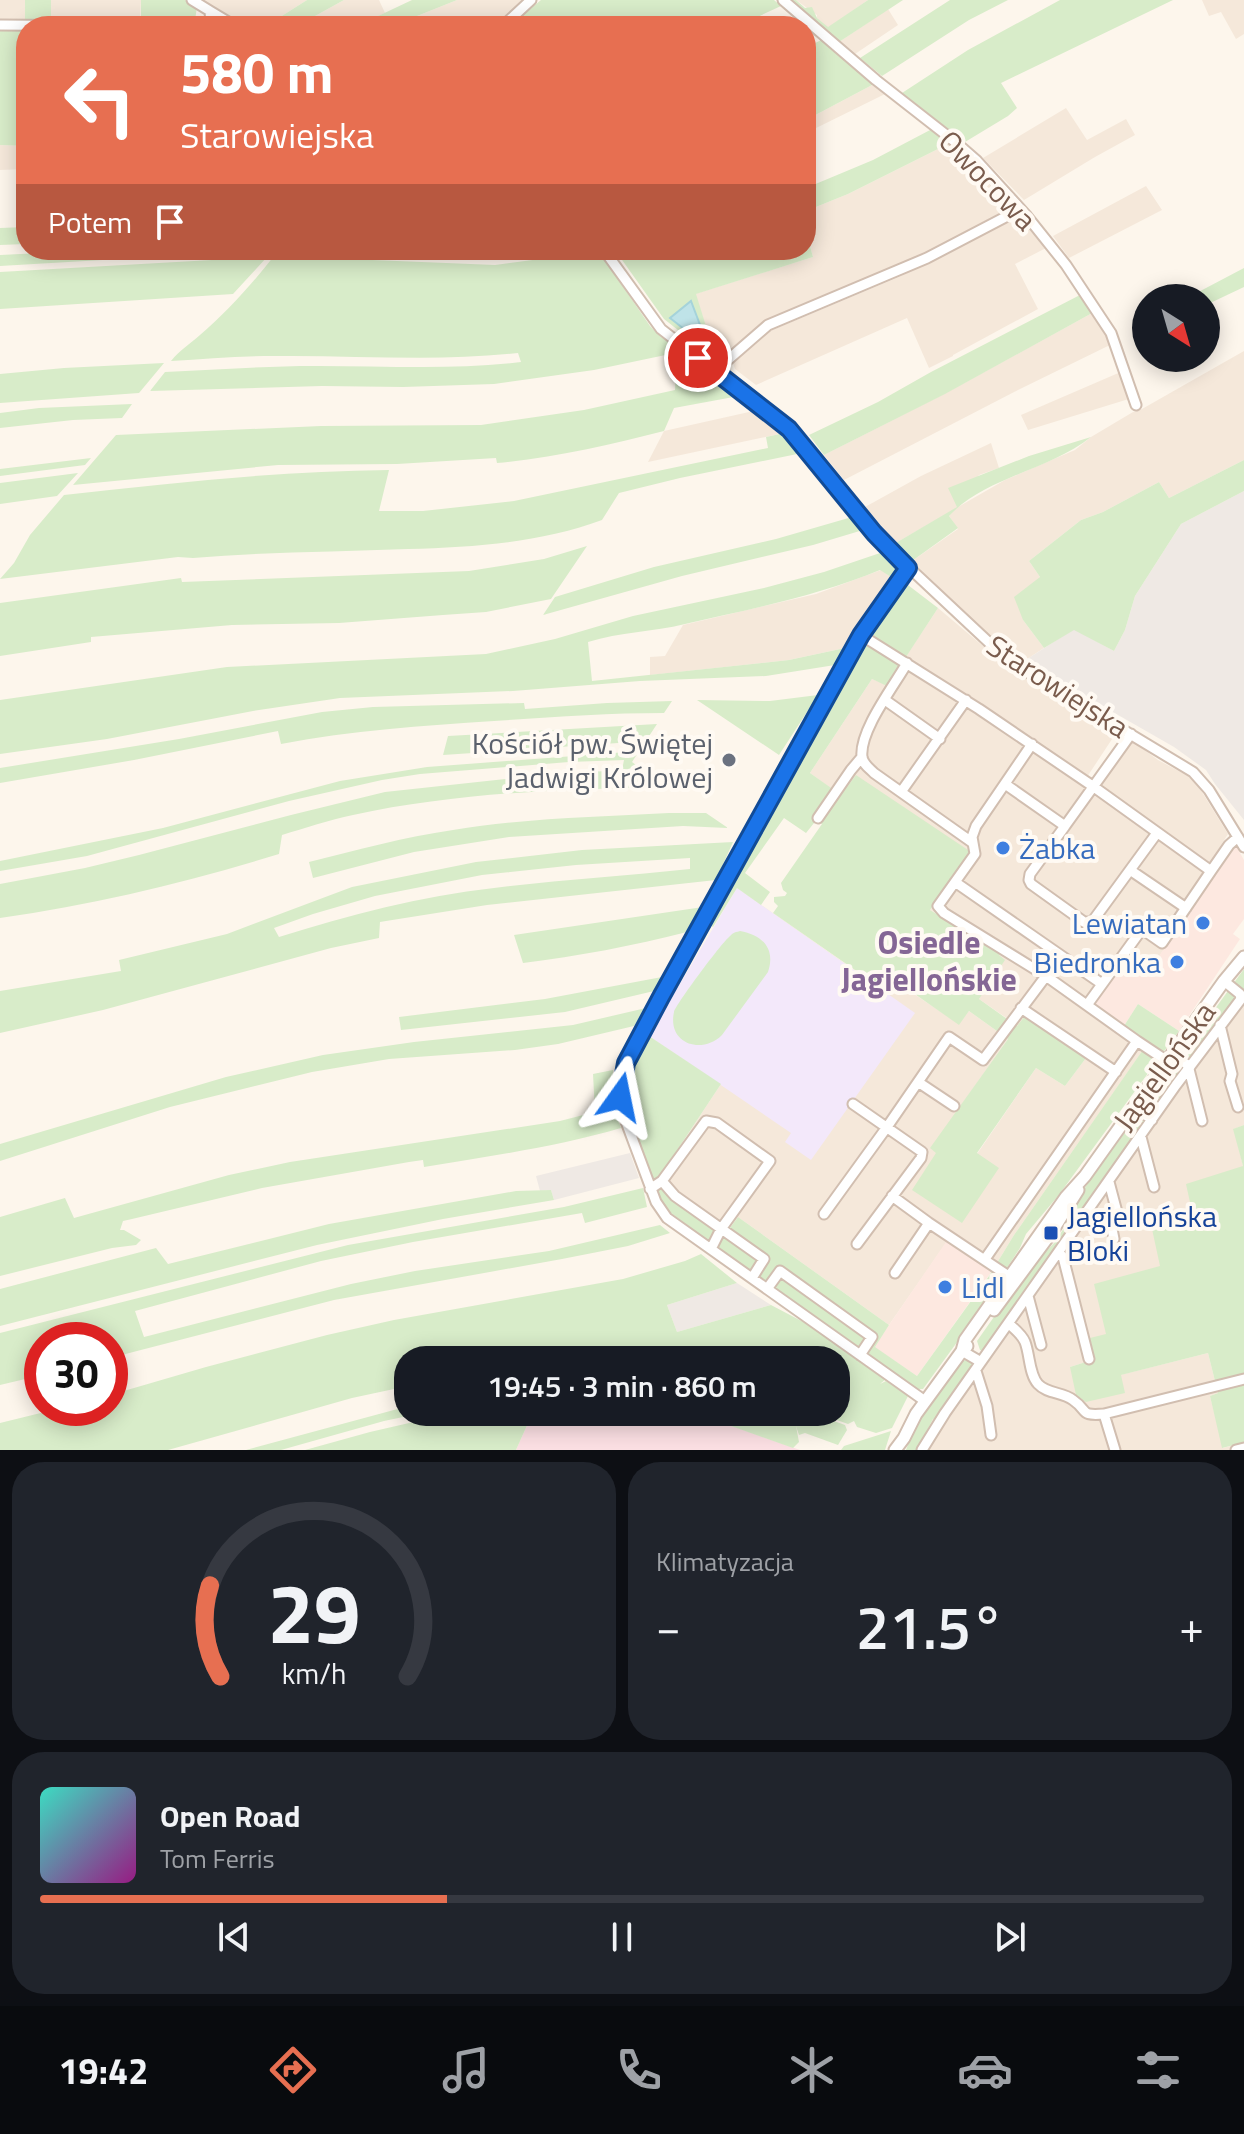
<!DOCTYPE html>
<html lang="pl">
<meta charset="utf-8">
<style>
body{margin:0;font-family:"Titillium Web",sans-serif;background:#20242c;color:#f1f3f6;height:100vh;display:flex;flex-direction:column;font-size:30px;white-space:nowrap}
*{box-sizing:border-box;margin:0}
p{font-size:26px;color:#9ea1a6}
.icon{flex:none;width:44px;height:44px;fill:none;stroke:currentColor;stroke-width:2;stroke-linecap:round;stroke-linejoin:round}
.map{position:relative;height:1450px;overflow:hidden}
.details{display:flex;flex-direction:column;gap:12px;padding:12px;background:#0d0f14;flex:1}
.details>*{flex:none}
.banner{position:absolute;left:16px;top:16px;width:800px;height:244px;border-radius:32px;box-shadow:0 4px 20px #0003;background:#e76f51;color:#fff;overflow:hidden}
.needle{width:52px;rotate:143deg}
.tools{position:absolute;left:1132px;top:284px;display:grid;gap:16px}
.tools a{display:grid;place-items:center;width:88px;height:88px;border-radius:50%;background:#171b24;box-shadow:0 4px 20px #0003;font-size:40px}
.speed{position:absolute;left:24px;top:1322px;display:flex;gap:16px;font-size:40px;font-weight:700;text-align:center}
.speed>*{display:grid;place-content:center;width:104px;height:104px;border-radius:50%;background:#171b24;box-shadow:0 4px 20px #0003;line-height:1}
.speed .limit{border:12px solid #d22;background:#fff;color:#111}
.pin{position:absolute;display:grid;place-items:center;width:68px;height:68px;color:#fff;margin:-34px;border:4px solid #fff;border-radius:50%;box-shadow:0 2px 8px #0007}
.me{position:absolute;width:88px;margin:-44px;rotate:12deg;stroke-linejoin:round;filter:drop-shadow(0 0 6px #0008)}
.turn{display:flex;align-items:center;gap:28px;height:168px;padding:0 32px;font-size:36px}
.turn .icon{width:104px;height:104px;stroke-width:2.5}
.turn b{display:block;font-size:56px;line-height:68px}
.then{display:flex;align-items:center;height:76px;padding:0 32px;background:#0003;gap:16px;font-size:30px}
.big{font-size:60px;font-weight:600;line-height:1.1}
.details .card{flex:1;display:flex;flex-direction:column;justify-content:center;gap:12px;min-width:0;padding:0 28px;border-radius:32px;background:#20242c}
.details .dial{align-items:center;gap:0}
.dial svg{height:208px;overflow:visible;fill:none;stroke:#363941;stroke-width:7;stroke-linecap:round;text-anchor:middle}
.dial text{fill:#f1f3f6;stroke:none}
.song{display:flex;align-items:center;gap:24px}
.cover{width:96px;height:96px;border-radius:12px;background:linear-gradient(135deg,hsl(170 70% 55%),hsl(310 70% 35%))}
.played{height:8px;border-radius:4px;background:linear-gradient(90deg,#e76f51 35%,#363941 35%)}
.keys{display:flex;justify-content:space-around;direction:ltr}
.heat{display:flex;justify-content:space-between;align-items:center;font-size:44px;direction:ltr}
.details .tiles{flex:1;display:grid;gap:12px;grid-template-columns:1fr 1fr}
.card:last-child{grid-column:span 2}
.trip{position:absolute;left:394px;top:1346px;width:456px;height:80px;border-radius:32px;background:#171b24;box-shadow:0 4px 20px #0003;font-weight:600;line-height:80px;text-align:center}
.tabs{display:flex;height:128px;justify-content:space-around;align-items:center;background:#090b0e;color:#9ea1a6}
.tabs .icon{width:56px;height:56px}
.tabs .current{color:#e76f51}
.tabs b{font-size:36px;color:#f1f3f6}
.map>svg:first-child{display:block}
</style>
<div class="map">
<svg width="1244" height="1450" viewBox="0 0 1244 1450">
<rect width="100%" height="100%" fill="#fdf6ec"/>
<path fill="#f5e8da" d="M0 0H25V20L0 19Z
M51 0H141L140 21 51 20Z
M202 0H307L266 26H245Z
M344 0H379L385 13 357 26H297Z
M457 0H523L496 26H392Z
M796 0H868L828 28 817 18V15Z
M1202 0H1244V34L1236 39 1221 12 1209 16Z
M888 9 898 25 855 54 839 42Z
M874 84 885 94 806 133V120Z
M1066 108 1087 140 1126 119 1135 135 1095 157 1024 200 983 158Z
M950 143 988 179 986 181 1009 208 927 252 763 322 725 356H719L710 339 695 294 813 257 806 231V211L848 194Z
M0 145 26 146V169L0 170Z
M1146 186 1162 210 1069 258 1053 236Z
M1020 216 1046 248 1015 264 1038 309 953 355V356L929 368 907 318 756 385 735 369 733 363 770 331 899 277Z
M1094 312 1112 344 1018 390 844 480 824 455 944 394Z
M1244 351V460L1169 498 1159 482 1103 512 1081 520 1029 561 1040 577 1023 620 1044 648 1024 661 1006 650 995 641 912 561 958 529 949 516 955 509 894 544 865 507 921 476 991 443 999 468 979 475 958 507 1005 480 1075 450 1091 437 1133 412 1142 409Z
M1123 371 1132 398 1028 430 1021 415Z
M758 410 784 433 648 462 664 431Z
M881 570 891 577 845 648 789 660 650 675V657L665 656 683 625 816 594Z
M938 608 990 652 1116 733 1087 777 1102 789V783L1126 749 1134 742 1158 760 1188 776 1197 784 1228 834 1211 861 1220 868 1154 964 1093 1005 1148 1043 1014 1235 992 1271 946 1243 889 1325 738 1217 728 1230 677 1195 660 1176 721 1084 737 888 877 986 887 983 908 990 959 1024 969 1011 1008 1039 931 1148 936 1152 977 1154 1036 1068 1065 1086 1086 1058 1024 1017 1018 1026 979 999 1000 952 930 910 946 888 856 776 841 796 810 773 872 679 887 685Z
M1244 988V1125L1234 1129 1243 1166 1193 1216 1161 1266 1106 1334 1095 1359 1070 1367 1120 1375 1208 1353 1218 1393 1210 1396 1223 1448 1238 1444 1239 1450H917L933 1419 1001 1331V1324L1023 1292Z"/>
<path fill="#fde8e0" d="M1236 846 1244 860V919L1233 934 1240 939 1179 1031 1138 1004 1124 1026 1093 1004 1133 949 1154 963Z
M946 1242 992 1271 917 1376 874 1347Z"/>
<path fill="#efe9e4" d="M1244 491V820L1215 784 1206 770 1174 747 1024 661 1074 629 1114 651 1125 630 1135 596 1181 524Z
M630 1153 639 1178 554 1200 551 1190 540 1191 536 1176Z
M737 1283 771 1305 677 1332 667 1305Z"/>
<path fill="#f3e8fa" d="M737 888 915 1013 811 1160 785 1142 791 1133 649 1036Z"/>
<path fill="#fbdfe3" d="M533 1412H692L800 1450H516Z"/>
<path fill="#d8ecc9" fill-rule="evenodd" d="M25 0H51V20H25Z
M141 0H185L197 7 195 20 141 21Z
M307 0H344L297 26H266Z
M412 0H457L392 26H357Z
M541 0H774L781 6 738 26H510Z
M788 0H796L805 8 812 7 817 18 828 27 868 0H903L839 42Z
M950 0H1008L969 20 882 76 860 58Z
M1060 0H1173L1001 83 1017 108 1008 116 965 142 902 93 968 50Z
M0 27 26 28V146L0 145Z
M821 40 874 84 806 120V48Z
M932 129 950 143 848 194 806 211V188L873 160Z
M26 227V244L0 245V228Z
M806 231 813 257 696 294 710 339 719 356H711L664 319 615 250H806Z
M103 250H273L0 266V255Z
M278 250H561L514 258 485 259Z
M580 250H595L602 256 650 326 660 336 739 396 674 408 664 431C610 445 553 458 497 463L496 458 397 464 278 465 73 485 116 435 321 426 481 425 584 410 675 390 677 353H675L594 370 494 384 403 387 322 386 150 391 165 372C210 370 255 367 300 366 374 365 448 371 521 362L518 353C437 362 356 355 274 356 240 356 205 359 171 361 180 350 190 344 200 335 227 312 252 284 274 256L495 265 555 257Z
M267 257 233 294 0 309V272Z
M1244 268V287L1206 305V298H1187Z
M1080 295 1094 312 945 394 824 455 809 435 878 402 931 372Z
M164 363 139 393 0 403V374L64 368Z
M132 404 122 418 73 420 0 428V413L39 408Z
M784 433 802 453 680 478 619 493 602 520C539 543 475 547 408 549 336 552 264 552 193 558L178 557 0 579 14 563 30 535 64 495C172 483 280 471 389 470L379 511H423L514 501 768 448 766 437Z
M1091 437C1050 470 985 477 949 516L958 528 912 561 894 544 957 507 948 488 1029 456Z
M91 458 85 465 0 476V469Z
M1244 460V491L1181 524 1135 596 1125 630 1114 651 1074 630 1044 648 1023 620 1014 597 1040 577 1029 561 1081 520 1103 512 1159 482 1169 498Z
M78 473 57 496 0 504V483Z
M852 517 863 530 813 545 682 576 543 615 555 597 654 567 776 539Z
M587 546 551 599 486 612 443 615 339 623 232 625 91 637V642L0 656V603L181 578 182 582 469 571 544 559Z
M883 552 898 567 899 570 891 577 880 570C817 596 751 609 685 624 653 632 620 632 588 642L592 681 789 660 845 648 835 665 766 676 640 681 513 691 340 698 253 711 107 739 0 754V700L227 667 486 654 555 639 633 616 764 588 824 572Z
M904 582 938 608 887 686 872 679 810 773 841 795 856 775 971 852 930 910 1000 952 999 955 1005 960 979 999 1017 1026 1025 1016 1086 1058 1065 1086 1036 1068 977 1153 999 1168 962 1223 912 1190 936 1153 930 1148 1008 1039 969 1011 959 1025 909 990 904 995 887 983 878 986 773 913 778 906 774 902V897L785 896 787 893 783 890 781 883 822 824 819 821 814 823 806 833 784 818 745 873 770 892 761 905 737 888 713 927 710 925 712 914 856 650Z
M818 695 779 755 697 700 770 701Z
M672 701 664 713C607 713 551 717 494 721 422 726 352 730 281 744L278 731 134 760 0 783V768L179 739 322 712 373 707 524 703 525 709 607 703Z
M657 724 632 762 665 787C561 789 455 793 353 815 329 820 305 828 282 835L279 854C185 883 97 904 0 918V884L85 868 139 855 291 815 385 792 541 775 622 770 624 760 569 762 420 774 382 780 289 801 87 856 0 871V861L163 828 340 781 427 767 627 752 633 742 443 755 448 736Z
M669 813H706L728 828 683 826 509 837 414 852 313 878 309 862C357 850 404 837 453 830 525 818 597 817 669 813Z
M733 842 716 880 487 905 386 921 380 922 379 938 331 948 103 1010 0 1033V991L121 971 119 960 227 934 352 887 476 862 582 850ZM690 858V869C625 876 559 880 494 888 421 896 349 915 279 937L274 928 313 914 375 896 482 875 576 865Z
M703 907 687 932C633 946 578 956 523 963L514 935Z
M740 931C762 935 776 948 768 972L722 1035C702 1055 667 1044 674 1012 677 1003 720 945 729 937 734 932 733 933 740 931Z
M1244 969V988L1087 1205 1031 1289 1023 1292 984 1351 980 1350 977 1341 1022 1277 1054 1243 1066 1225 1071 1209 1088 1183Z
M662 977 654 991 565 1012 401 1030 399 1017 545 999Z
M1138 1004 1179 1031 1058 1196 1026 1234 1020 1248 971 1323 923 1389H918L891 1371 721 1251 667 1210 657 1196 628 1112 625 1096 626 1084 637 1054 649 1036 721 1084 660 1176 677 1195 729 1229 738 1217 889 1325 875 1347 917 1376 989 1276 1014 1235 1147 1044 1124 1026Z
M646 1008 634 1026 558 1044 515 1050 389 1059 312 1072 170 1107 0 1161V1144L226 1077 323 1055 414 1042 573 1025Z
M613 1070 612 1102 621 1128C556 1147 490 1156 424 1167L423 1160 409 1162 262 1188 132 1219 123 1221 120 1230H124L141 1240 136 1245 112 1248 0 1276V1217L65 1198 74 1218 229 1175 290 1162 560 1121 595 1112 593 1074Z
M1244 1125V1450H1239L1238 1444 1222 1448 1210 1396 1218 1393 1208 1353 1121 1375 1125 1393 1086 1402 1076 1395 1070 1367 1095 1359 1090 1338 1106 1334 1094 1284 1160 1266 1152 1229 1193 1216 1186 1184 1243 1166 1233 1129Z
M643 1188 647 1207 585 1223 582 1213 413 1242 321 1261 135 1311 144 1337 351 1284 415 1271 549 1251 660 1225 670 1233 628 1246 562 1259 334 1300 110 1358V1340H42V1375L0 1385V1333L348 1245 564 1207Z
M551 1190 554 1200 443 1219 317 1245 0 1326V1289L156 1248 168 1264 329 1224 516 1191Z
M701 1254 737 1283 667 1305 677 1332 771 1305 809 1325 876 1371 886 1379 880 1384 886 1381 908 1396 892 1428 876 1433 857 1427 854 1421 848 1424 817 1413 797 1419 817 1415 845 1425 847 1430 838 1445 805 1433 799 1435 796 1426 799 1442 793 1448 692 1412H836V1360H554L553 1358 539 1360H408V1386L352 1398 168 1450H0V1423L61 1408H110V1395L206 1367 327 1335 394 1320 623 1279 685 1261Z
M968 1360 975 1367 940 1419H933L917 1450H906C918 1416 942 1390 962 1361Z
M405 1407H408V1412H427L384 1421 281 1450H246Z
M457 1412H533L516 1450H305L370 1432Z
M891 1431 885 1450H841L844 1446Z"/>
<path fill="#bfe3e8" stroke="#a5d3da" stroke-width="2" d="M691 301 708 346 707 347 670 318Z"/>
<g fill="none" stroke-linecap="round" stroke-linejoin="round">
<g stroke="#d1beb0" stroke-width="13">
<path id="minor" d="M192 0 210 11 211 25
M783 0 876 80 954 141 977 161 1026 215 1066 265 1111 333 1136 405
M210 11 235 26
M0 25 114 26
M198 26H219
M503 26 531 0
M604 250 661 329 789 429 887 547 997 650 1019 667 1193 772 1209 790 1244 847
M715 371 768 325 927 258 1019 210
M908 568 858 641 626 1063 620 1087 622 1111 656 1202 667 1218 925 1401
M861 635 979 709 1094 787 1211 871 1229 845 1238 837
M907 663C894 686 859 731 862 757 863 764 869 768 874 773L973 843
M885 700 940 739
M1032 744 976 826 972 837 975 854 938 906 944 913 1046 976 1137 1041
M1005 784 1065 826 1131 734
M901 792 966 700
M818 818 851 770 862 757
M1065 826 1030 874 1029 880 1031 884 1084 922H1092L1157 833
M1130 870 1186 908
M955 882 1102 984
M1087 1005 1142 929 1162 943 1211 871
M1021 1008 1116 1072
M1220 1025 1232 1074 1230 1081 1238 1107
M1173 1054 1190 1067
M1189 1069 1202 1121
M918 1082 954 1106
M853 1104 922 1152 921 1158 857 1244
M1135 1107 1152 1120
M1141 1137 1154 1187
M662 1181 675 1196 764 1259 752 1278
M1109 1182 1118 1216 1112 1229 1114 1239
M650 1189 662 1181 706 1121 717 1123 770 1161 721 1229 711 1249
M892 1196 929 1223 1013 1279
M824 1214 887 1127 949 1037 983 1060 1046 976
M1059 1253 1063 1257 1089 1359
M985 1259 1137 1041 1167 1061
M895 1273 929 1223
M767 1289 780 1271 872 1337 860 1355
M1028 1296 1041 1345
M1009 1324C1015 1329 1022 1335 1025 1342 1030 1355 1029 1374 1038 1384 1047 1394 1063 1392 1073 1400 1089 1411 1079 1416 1104 1414
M962 1351 981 1362
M976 1371 987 1406 991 1435
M922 1450 945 1413 1176 1085 1241 999 1240 994 1224 981
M1115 1450 1104 1414 1244 1379
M1236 1450 1244 1448"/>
</g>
<g stroke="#d1beb0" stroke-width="15">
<path id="tertiary" d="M994 1310 1051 1233 1078 1190
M962 1351 965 1340 1066 1197 1085 1176 1224 981 1244 957
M895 1450 904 1438 916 1414 962 1351 967 1346"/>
</g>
<use href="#minor" stroke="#fff" stroke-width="9"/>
<use href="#tertiary" stroke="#fff" stroke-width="11"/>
</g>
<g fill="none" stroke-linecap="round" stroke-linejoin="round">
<g stroke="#114b97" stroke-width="20">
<path id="route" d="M620 1097 626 1063 661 997 861 635 908 568 874 533 789 429 698 358"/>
</g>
<use href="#route" stroke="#1a73e8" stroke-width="14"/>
</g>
<circle fill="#6b7280" stroke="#fffaf3" stroke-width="3" cx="729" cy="760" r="8"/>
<g fill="#3f7fe0" stroke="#fffaf3" stroke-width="3">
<circle cx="1003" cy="848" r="8"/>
<circle cx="1203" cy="923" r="8"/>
<circle cx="1177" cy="962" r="8"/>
<circle cx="945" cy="1287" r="8"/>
</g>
<rect fill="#1a4fb4" stroke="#fffaf3" stroke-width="3" x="1043" y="1225" width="16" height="16" rx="4"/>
<g text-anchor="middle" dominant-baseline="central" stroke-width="8" stroke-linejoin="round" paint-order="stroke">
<g font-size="30" fill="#7a5c4d" stroke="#fffaf3">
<text transform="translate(988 180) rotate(46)">Owocowa</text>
<text transform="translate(1058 686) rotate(33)">Starowiejska</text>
<text transform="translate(1164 1066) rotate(-54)">Jagiellońska</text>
</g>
<g font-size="30" fill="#5b616d" stroke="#fffaf3" text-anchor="end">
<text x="713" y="743">Kościół pw. Świętej<tspan x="713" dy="34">Jadwigi Królowej</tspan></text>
</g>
<g font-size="30" fill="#366cbe" stroke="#fffaf3" text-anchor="start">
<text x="1019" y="848">Żabka</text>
<text x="1187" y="923" text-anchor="end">Lewiatan</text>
<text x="1161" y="962" text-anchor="end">Biedronka</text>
<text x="961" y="1287">Lidl</text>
</g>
<g font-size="30" fill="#164399" stroke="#fffaf3" text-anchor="start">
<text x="1067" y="1216">Jagiellońska<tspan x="1067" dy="34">Bloki</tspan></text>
</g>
<g font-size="32" font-weight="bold" fill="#846695" stroke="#fffaf3">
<text x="929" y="942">Osiedle<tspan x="929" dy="37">Jagiellońskie</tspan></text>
</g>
</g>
</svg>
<div class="tools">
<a><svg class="needle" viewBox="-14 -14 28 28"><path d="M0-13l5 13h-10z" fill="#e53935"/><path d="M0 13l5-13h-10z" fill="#9ea1a6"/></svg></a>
</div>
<div class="speed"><div class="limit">30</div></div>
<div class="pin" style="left:698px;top:358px;background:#d93025"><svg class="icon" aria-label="arrive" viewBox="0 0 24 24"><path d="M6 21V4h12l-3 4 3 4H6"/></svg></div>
<svg class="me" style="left:620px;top:1097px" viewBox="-20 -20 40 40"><path d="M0-17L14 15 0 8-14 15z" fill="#1a73e8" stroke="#fff" stroke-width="4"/></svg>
<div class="trip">19:45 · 3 min · 860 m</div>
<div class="banner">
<div class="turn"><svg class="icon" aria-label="left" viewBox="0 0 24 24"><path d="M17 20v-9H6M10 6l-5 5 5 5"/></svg><div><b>580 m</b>Starowiejska</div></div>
<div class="then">Potem<svg class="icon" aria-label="arrive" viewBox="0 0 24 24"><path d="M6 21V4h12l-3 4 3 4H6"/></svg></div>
</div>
</div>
<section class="details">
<div class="tiles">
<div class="card dial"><svg viewBox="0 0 100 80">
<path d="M14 69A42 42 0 1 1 86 69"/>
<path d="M14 69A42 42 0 0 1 10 34" stroke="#e76f51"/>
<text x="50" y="56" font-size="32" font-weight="700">29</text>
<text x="50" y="72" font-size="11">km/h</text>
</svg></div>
<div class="card"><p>Klimatyzacja</p>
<div class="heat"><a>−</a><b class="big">21.5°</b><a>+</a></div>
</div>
<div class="card">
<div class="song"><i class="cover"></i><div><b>Open Road</b><p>Tom Ferris</p></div></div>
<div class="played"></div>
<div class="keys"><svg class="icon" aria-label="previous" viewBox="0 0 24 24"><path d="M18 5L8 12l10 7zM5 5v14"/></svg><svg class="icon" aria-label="pause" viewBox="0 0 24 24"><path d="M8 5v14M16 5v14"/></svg><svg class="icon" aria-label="next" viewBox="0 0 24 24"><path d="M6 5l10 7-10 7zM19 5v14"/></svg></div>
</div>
</div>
</section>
<nav class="tabs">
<b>19:42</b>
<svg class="icon current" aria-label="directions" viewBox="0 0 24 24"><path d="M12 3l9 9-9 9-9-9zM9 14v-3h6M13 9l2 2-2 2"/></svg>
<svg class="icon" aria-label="music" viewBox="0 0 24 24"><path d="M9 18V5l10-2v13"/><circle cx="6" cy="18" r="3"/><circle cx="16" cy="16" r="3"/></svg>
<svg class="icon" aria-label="phone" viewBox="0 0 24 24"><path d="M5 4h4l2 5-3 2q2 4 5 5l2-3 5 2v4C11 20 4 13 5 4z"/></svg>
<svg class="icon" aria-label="climate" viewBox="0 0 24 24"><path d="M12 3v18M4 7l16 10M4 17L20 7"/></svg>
<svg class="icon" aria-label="car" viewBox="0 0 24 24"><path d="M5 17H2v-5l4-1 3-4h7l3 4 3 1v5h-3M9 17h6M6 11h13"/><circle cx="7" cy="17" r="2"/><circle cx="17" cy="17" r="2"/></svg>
<svg class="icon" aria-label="filters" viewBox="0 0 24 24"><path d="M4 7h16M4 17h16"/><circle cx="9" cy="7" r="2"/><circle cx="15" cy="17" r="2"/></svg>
</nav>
